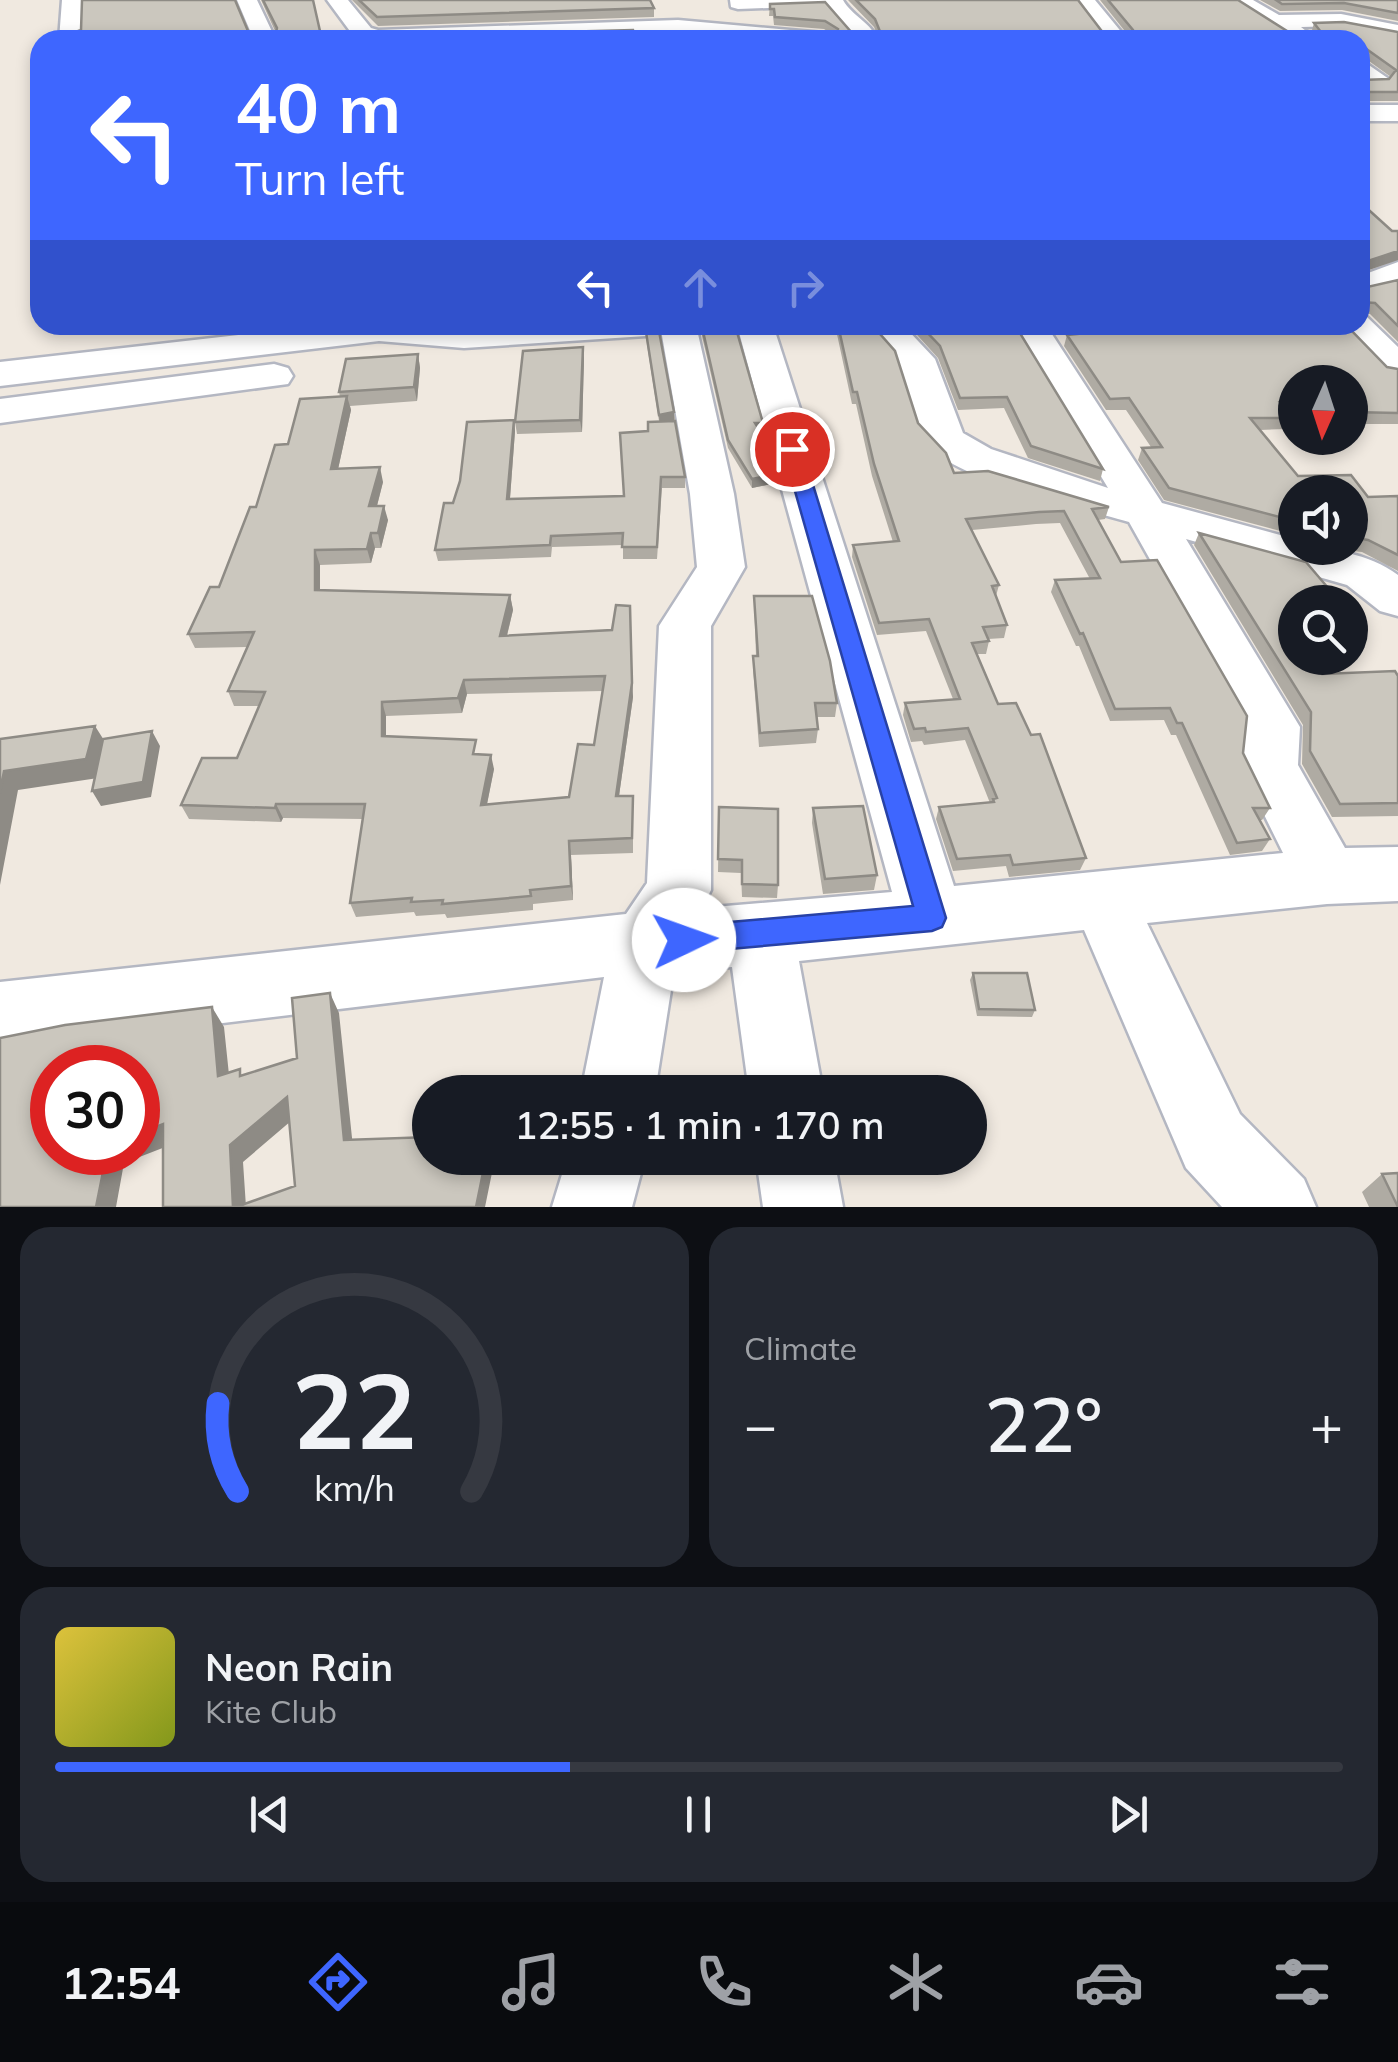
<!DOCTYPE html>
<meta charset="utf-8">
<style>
body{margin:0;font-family:Mulish,sans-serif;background:#242831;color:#f1f3f6;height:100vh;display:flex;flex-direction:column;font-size:38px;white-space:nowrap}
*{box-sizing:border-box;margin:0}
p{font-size:32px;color:#9ea1a6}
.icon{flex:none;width:55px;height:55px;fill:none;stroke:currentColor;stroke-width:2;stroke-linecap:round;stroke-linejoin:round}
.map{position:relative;height:1207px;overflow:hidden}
.drawer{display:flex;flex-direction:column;gap:20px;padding:20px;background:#0d0f14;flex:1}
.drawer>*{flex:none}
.top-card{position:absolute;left:30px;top:30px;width:1340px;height:305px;border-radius:30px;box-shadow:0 5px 15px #0003;background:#3e66ff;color:#fff;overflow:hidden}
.needle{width:65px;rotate:183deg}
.tools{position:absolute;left:1278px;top:365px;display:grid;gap:20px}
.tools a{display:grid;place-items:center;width:90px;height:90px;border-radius:50%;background:#171b24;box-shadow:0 5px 15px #0003;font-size:50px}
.speed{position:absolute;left:30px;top:1045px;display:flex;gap:20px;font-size:50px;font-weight:700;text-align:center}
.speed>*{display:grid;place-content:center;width:130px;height:130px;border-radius:50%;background:#171b24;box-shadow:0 5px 15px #0003;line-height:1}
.speed .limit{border:15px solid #d22;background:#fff;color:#111}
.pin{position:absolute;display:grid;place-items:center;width:85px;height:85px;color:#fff;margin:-42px;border:5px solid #fff;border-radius:50%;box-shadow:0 2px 10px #0007}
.me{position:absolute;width:110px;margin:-55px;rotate:87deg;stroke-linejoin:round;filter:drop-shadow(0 0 8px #0008)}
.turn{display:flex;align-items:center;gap:35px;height:210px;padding:0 40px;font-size:45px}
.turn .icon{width:130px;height:130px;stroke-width:2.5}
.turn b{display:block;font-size:70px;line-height:85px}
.lanes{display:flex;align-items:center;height:95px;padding:0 40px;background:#0003;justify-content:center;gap:50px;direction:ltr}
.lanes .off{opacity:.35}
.big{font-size:75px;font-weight:600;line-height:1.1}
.drawer .card{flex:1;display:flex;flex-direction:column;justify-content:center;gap:15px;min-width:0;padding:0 35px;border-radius:30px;background:#242831}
.drawer .dial{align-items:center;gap:0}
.dial svg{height:260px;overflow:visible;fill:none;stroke:#363941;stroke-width:7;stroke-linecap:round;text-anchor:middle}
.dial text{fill:#f1f3f6;stroke:none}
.song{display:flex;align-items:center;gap:30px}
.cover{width:120px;height:120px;border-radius:15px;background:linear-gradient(135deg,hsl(50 70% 55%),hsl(70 70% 35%))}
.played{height:10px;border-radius:5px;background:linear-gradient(90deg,#3e66ff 40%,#363941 40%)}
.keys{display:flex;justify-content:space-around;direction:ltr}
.heat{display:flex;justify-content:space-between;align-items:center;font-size:55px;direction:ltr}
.drawer .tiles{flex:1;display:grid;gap:20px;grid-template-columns:1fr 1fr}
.card:last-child{grid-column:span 2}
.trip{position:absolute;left:412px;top:1075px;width:575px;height:100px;border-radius:50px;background:#171b24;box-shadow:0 5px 15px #0003;font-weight:600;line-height:100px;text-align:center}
.tabs{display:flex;height:160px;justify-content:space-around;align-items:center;background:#090b0e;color:#9ea1a6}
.tabs .icon{width:70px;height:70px}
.tabs .active{color:#3e66ff}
.tabs b{font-size:45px;color:#f1f3f6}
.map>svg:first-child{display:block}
</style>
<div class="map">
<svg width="1398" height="1207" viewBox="0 0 1398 1207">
<rect width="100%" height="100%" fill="#f0e9e0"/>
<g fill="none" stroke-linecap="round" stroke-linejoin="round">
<g stroke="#b4b7c2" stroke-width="5">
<path id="minor" d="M62 0H82L81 40H59Z
M237 0H257L276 40H254Z
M327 0H348L371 28 378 30 678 20 824 33 835 40H756L678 32 364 40 355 38Z
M730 0H843C852 16 873 24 877 40H855L826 6 738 9 731 7Z
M1074 0H1095L1128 40H1105Z
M1229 0H1253L1279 15 1341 14 1398 25V37L1341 26 1301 27 1315 38 1292 40Z
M1360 59 1389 79 1385 84 1360 86Z
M1360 105H1398V121H1360Z
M1398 262V287L1360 296V276Z
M1360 316 1367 317 1398 347V379L1384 376 1336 325H1360Z
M327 325H696L734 494 745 567 711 626V890L702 908 892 892 737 325H773L954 886 1283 853 1240 766 1244 727 1129 522C1080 508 970 483 934 451 910 430 910 394 899 366 893 351 875 339 865 325H903L935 359 963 433 991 449 1108 488 1010 325H1046L1162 503 1295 539V548C1331 548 1368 553 1398 575V616L1380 611 1347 585 1186 539 1300 727 1298 765 1345 848 1398 847V901L1327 904 1147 923 1240 1114 1304 1179 1316 1207H1222L1186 1168 1084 930 799 961 823 1092H749L732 967 674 971 655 1092H581L604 977 0 1050V982L626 914 647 883 659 626 697 567 690 494 661 330 646 336 464 348 379 341 0 386V362Z
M274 364 288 368 293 376 288 384 0 423V399Z
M567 1158H645L632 1207H552Z
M756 1158H834L843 1207H763Z"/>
</g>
<use href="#minor" fill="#fff" fill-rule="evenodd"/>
</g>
<path fill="#afaba3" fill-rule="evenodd" d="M261 0H313L322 40 81 30 276 33Z
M352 0H650L654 8V17L378 26Z
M848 0H1078L1104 34 1128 35 1100 0H1238L1295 36 1313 33 1312 30 1314 23 1398 32V101H1360V40H790V36H835L824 29 774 25 773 16H769L770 4 825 2 853 34H877L874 27ZM1360 56H1362L1391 77 1389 79 1361 80Z
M1260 0H1398V21L1342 10 1280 11Z
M1360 202 1392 231H1398V260L1362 272 1363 288 1398 280V342L1370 314 1360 313Z
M835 325H872L918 423 954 473 1109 507 1105 519 1098 520 1121 562 1243 753 1270 808 1262 820H1259L1270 839 1262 851 1230 855 1176 735H1171L1164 720 1110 721 1079 646H1076L1051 592 1055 580 1090 579 1060 523 1036 524 972 530 999 585 996 596 1007 625 1004 638 988 639 989 641 986 654H977L998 704 1086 858 1080 870 1009 877 1006 866 953 871 936 819 939 807 990 803 965 740 924 745 922 741 911 742 903 715 905 703 953 699 926 631 877 635 852 557 853 545 893 542 872 476 856 404H852Z
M908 325H1015L1103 469 1100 481 1028 458 1004 408 958 410 938 358Z
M1141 325H1346L1387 367 1398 369V424H1350V382H1295V413H1288L1292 418 1286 429 1260 430 1298 476 1368 497 1398 496V571L1362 552 1326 548H1350V492H1295V535L1164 500 1138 460 1142 448 1151 447 1126 410H1106L1064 346 1067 335 1143 328Z
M702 327 716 333 763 423 762 432H761L777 474 776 483 752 488 728 448 702 336Z
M646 332 674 412 685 477V488H662L657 559H623V545L552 547 551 557 438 561 435 550 453 503 514 420 515 431 510 499 624 496 648 431 659 421 647 345Z
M418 354 420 368 417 401 350 406 351 410 338 469 383 482 377 506 388 520 381 548H375L371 563 320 565V590L510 595 513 610 507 636 612 630 633 697 619 796H633V853L571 855 573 900 533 904V910L447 918 445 914 416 916 414 912 356 917 350 903 363 819 283 818 281 822 189 819 181 805 237 758 259 706H234L228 691 247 647 195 648 188 634 219 587 288 444 340 397 339 392ZM603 691 594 745 569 797 487 804 494 769 479 754 386 736V716L462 713 467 694Z
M584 358 582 432 517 434 515 422Z
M1199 533 1295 602V658L1322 674 1398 676V816L1332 817 1302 764 1303 725 1194 545Z
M754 596 837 703 835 717H816L818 729 816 743 759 747 753 669V656H756Z
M719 807 778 885 777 898 742 897 741 873 718 872Z
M813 808 877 875 874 890 823 894 812 823Z
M973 973 1035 1010 1032 1017 977 1016 970 980Z
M1382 1174 1398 1207H1369L1362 1192Z"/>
<path fill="#8e8b85" d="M1398 251V260L1360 273 1362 263Z
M583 347 584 358 582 432 580 420Z
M418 354 420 368 417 401 414 387Z
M347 396 351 410 335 483 331 469Z
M674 412V426L660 429 659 415Z
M514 420 515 431 509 511 507 499Z
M380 467 383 482 373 521 369 506Z
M777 474 776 483 752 488V479Z
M384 506 388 520 381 548 378 533Z
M371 533 375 548 371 563 367 549Z
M315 550 320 565V605L315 590Z
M510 595 513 610 503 651 500 636Z
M630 606 633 697 617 810 616 796Z
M464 680 467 694 462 713 458 698Z
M382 702 386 716V751L382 736Z
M95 726 107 745 98 778 18 790 0 885V793L4 771Z
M152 731 160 746 151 797 101 806 92 791Z
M491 755 494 769 484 819 481 805Z
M276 804 283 818 281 822 275 808Z
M569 841 571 855 573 900 571 886Z
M330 993 339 1013 354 1157 344 1140Z
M212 1007 224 1027 231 1094 218 1076Z
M287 1097 298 1115 243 1162 246 1207H233L230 1145Z
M163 1124 178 1142 124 1163 116 1207H96L107 1152H138V1134Z
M486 1158H495L485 1207H476Z"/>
<path fill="#cbc7be" stroke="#8e8b85" stroke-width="2.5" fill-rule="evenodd" d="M82 0H235L248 31 276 33 277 28 263 0H313L322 40H68L70 34 81 30Z
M359 0H650L654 8 377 17Z
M856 0H1078L1104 34 1133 35V30L1108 0H1238L1295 36 1321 32 1314 23 1344 22 1398 32V92H1363L1360 98V40H794L790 36H836L838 29 825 21 775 17 774 9H770V4L825 2 853 34H881L875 19ZM1360 48H1365L1396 70 1389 79 1361 80Z
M1276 0H1398V13L1344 3 1282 4Z
M633 30 635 40H368L366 37Z
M36 73H40V102Z
M1360 202 1392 231H1398V251L1362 263 1363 288 1398 280V326L1375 303 1362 302 1360 310Z
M838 325H872L895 351 918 423 946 453 954 473 988 471 1109 507 1092 509 1121 562 1157 560 1247 716 1243 753 1270 808H1253L1270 839 1237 843 1182 723H1177L1170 708 1115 709 1083 633 1080 634 1055 580 1100 578 1064 511 1039 512 966 519 999 585 992 586 1007 625 983 627 989 641 972 643 998 704 1016 703 1031 735 1040 734 1086 858 1013 865 1010 855 957 859 939 807 994 802 993 799 997 798 968 728 926 732 925 728 914 729 905 703 960 699 929 619 879 623 853 545 899 541 874 464 857 392H853Z
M920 325H1015L1103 469 1031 446 1007 397 960 398 940 346Z
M1154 325H1346L1387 367 1398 369V413L1350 412V382H1295V401L1280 402 1292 418H1250L1298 476 1351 475 1368 497 1398 496V555L1368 540 1350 537V492H1295V521L1169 488 1142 448 1162 447 1129 398 1110 399 1067 335 1155 326Z
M702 327H715L716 333 737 332 763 423H755L768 443 777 474 752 479 728 440Z
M659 331 674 412 659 415 646 332Z
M583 347 580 420 515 422 523 351Z
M418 354 414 387 339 392 346 359Z
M347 396 331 469 380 467 369 506H384L378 533H371L367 549 315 550V590L510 595 500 636 612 630 616 605 630 606 632 683 616 796H633L632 838 569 841 571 886 530 890 531 896 442 904 443 900 411 902 412 898 350 903 365 804H276L275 808 181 805 202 758H237L265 692 228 691 254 632 188 634 210 587H219L250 507H256L275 445 288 444 300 399ZM605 676 594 745 578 744 569 797 481 805 491 755 473 754 476 740 382 736V702L458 698 464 680Z
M514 420 507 499 624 496 620 433 648 431V422L675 421 685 477H661L657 547H622L623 533 551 536 550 545 435 550 444 503H453L460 481 467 422Z
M1199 533 1306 562 1340 602H1295V626L1291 627 1295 633V658H1311L1322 674 1395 671 1398 676V803L1340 804 1310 751 1311 712Z
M754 596H812L830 661 837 703H815L818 729 760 733 753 656H758Z
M95 726 86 759 4 771 0 793V739Z
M152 731 143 782 92 791 103 739Z
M863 806 877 875 825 879 813 808Z
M719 807 778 809V885L742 884V860L718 859Z
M973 973H1027L1035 1010 979 1009Z
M330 993 344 1140 430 1137V1158H486L476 1207H236L295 1186 287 1097 230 1145 233 1207H163V1124L138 1134V1068H52V1152H107L96 1207H0V1038L65 1025 212 1007 218 1076 240 1069V1076L297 1058 292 998Z
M1398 1173V1207L1382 1174Z"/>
<path fill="#3e66ff" stroke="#2842a6" stroke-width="2.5" d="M792 443 802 449 946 918 942 927 932 931 684 953 673 949 669 940 673 930 684 926 913 906 783 449Z"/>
</svg>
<div class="tools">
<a><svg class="needle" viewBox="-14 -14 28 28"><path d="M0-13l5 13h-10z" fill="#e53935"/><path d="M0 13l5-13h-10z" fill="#9ea1a6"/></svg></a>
<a><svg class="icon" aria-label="sound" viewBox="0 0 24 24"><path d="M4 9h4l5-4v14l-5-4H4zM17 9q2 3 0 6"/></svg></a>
<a><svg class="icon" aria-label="search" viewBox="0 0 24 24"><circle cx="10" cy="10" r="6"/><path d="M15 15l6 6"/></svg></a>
</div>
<div class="speed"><div class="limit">30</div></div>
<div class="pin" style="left:792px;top:449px;background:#d93025"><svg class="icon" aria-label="arrive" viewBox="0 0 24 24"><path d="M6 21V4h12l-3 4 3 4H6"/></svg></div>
<svg class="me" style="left:684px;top:940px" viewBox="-20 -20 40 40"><circle r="19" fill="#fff"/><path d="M0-13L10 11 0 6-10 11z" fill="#3e66ff"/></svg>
<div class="trip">12:55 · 1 min · 170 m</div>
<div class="top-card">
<div class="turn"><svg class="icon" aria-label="left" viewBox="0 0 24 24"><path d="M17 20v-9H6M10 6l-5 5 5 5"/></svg><div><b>40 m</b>Turn left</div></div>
<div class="lanes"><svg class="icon" aria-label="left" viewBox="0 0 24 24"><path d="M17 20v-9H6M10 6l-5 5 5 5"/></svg><svg class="icon off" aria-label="ahead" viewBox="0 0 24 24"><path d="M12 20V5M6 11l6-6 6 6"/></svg><svg class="icon off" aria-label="right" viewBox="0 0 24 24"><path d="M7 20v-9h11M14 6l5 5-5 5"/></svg></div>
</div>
</div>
<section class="drawer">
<div class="tiles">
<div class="card dial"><svg viewBox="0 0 100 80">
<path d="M14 69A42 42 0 1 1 86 69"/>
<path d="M14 69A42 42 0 0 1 8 42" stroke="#3e66ff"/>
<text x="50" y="56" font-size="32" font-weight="700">22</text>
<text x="50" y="72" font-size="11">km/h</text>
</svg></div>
<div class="card"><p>Climate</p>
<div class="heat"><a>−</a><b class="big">22°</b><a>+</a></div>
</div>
<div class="card">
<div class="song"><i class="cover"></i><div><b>Neon Rain</b><p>Kite Club</p></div></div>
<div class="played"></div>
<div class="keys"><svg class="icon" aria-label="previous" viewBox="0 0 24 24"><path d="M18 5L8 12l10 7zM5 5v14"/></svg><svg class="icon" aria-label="pause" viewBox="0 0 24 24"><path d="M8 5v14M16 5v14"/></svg><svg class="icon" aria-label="next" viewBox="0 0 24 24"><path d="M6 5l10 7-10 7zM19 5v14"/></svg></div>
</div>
</div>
</section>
<nav class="tabs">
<b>12:54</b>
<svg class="icon active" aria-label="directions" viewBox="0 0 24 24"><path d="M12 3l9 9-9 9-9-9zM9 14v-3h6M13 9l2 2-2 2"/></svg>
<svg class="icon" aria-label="music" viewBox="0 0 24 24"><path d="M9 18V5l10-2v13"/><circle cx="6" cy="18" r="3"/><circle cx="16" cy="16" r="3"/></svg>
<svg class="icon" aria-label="phone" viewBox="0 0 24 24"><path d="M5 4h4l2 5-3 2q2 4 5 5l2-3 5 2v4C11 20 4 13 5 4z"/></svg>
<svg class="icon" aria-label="climate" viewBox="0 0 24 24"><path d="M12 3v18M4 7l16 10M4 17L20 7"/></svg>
<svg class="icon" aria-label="car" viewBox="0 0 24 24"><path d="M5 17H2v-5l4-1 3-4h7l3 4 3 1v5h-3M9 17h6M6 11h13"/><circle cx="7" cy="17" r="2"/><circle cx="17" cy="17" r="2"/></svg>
<svg class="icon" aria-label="filters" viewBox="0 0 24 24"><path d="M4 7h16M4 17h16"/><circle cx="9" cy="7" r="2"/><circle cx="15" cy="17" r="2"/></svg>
</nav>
